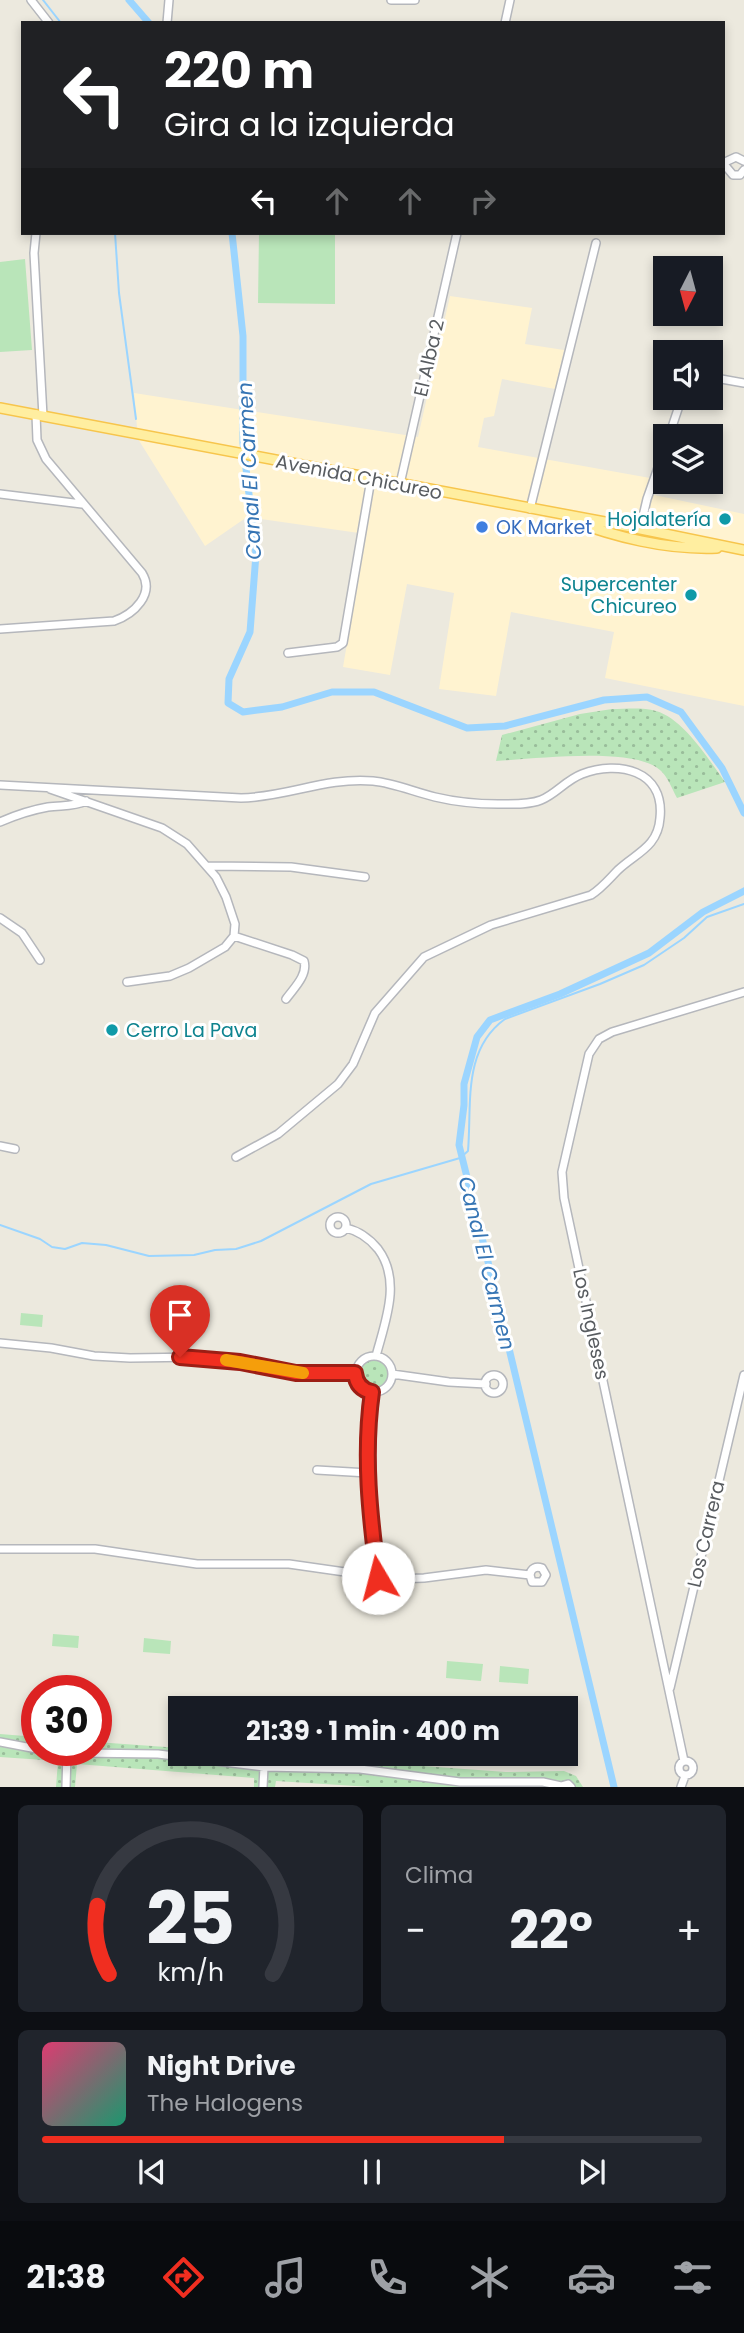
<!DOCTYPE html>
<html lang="es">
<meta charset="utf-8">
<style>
body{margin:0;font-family:Poppins,sans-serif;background:#20242c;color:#f1f3f6;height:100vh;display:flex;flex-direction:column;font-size:26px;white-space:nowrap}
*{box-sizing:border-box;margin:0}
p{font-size:23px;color:#9ea1a6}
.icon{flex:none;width:38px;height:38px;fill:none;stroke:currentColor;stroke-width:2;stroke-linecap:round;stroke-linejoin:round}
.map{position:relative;height:1787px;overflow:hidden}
.panel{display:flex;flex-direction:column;gap:18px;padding:18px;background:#0d0f14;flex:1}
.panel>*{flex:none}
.banner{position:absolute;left:21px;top:21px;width:704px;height:214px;border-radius:0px;box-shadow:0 4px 10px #0003;background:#202124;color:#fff;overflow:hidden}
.needle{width:46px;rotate:186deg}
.fabs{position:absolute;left:653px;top:256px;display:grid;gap:14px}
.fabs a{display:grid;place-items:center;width:70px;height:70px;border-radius:0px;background:#171b24;box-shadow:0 4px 10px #0003;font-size:35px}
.speed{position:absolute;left:21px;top:1675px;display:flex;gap:14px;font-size:35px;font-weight:700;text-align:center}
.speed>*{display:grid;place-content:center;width:91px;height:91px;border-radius:50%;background:#171b24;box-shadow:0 4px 10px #0003;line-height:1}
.speed .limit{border:10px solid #d22;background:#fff;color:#111}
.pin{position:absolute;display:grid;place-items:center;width:60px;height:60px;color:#fff;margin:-72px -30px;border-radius:50% 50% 50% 0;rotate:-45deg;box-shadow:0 0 7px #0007}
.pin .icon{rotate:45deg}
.me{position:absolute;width:77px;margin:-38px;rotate:352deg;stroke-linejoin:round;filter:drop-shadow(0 0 5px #0008)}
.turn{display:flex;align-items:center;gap:24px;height:147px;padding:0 28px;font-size:32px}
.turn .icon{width:91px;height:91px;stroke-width:2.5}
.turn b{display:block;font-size:49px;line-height:60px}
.lanes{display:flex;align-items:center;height:66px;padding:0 28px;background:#0003;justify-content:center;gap:35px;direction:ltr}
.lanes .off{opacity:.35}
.big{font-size:52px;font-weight:700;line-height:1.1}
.panel .card{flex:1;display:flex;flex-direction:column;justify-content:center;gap:10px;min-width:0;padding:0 24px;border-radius:10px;background:#20242c}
.panel .dial{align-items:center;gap:0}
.dial svg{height:182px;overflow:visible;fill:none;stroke:#363941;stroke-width:7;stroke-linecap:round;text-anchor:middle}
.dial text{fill:#f1f3f6;stroke:none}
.song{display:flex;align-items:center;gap:21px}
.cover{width:84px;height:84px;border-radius:10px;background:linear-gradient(135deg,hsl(340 70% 55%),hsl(160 70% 35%))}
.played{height:7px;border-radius:4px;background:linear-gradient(90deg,#f02e20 70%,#363941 70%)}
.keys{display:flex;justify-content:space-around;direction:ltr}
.heat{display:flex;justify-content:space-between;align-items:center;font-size:38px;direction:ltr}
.panel .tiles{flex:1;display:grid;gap:18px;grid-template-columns:1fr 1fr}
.card:last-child{grid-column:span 2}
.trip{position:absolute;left:168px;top:1696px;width:410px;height:70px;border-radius:0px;background:#171b24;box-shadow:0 4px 10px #0003;font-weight:700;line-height:70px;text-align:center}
.dock{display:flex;height:112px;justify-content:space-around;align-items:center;background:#090b0e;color:#9ea1a6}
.dock .icon{width:49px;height:49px}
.dock .current{color:#f02e20}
.dock b{font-size:32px;color:#f1f3f6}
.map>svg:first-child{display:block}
</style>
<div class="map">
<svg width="744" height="1787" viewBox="0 0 744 1787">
<defs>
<pattern id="grass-dots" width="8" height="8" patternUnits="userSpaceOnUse" patternTransform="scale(1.75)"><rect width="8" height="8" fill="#b9e5b9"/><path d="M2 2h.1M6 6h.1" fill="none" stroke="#99bd9a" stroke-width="1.8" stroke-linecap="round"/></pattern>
</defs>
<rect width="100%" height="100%" fill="#ece9de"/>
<path fill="#fff3d0" d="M450 296 532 308 525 344 564 350 555 389 502 379 494 416 484 418 478 447 650 478 645 493 744 514V706L605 678 614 632 511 612 496 696 439 689 454 593 407 584 390 675 343 667 366 534 247 517 205 546 138 439 134 393 418 437Z"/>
<path fill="url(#grass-dots)" d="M612 709C626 709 643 707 656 711 684 719 709 760 725 782L677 798C672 789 668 777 660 770 634 746 533 759 496 761L502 735 580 714Z
M359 1374a15 15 0 1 1 30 0a15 15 0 1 1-30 0Z
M0 1734 37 1737V1750H96V1742L180 1748V1754H257L506 1772 564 1771 576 1776 583 1787H371L276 1781 275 1787H254V1778L77 1764 75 1787H56L58 1761 0 1757Z"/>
<path fill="#b9e5b9" d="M259 233H335V304L258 303Z
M25 259 32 350 0 352V262Z
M21 1313 43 1315 42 1327 20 1325Z
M53 1634 79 1636 78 1648 52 1646Z
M144 1638 171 1641 170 1654 143 1652Z
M447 1661 483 1664 481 1681 446 1678Z
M500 1666 529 1669 528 1684 499 1682Z"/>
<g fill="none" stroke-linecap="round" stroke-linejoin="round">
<path stroke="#9bd5ff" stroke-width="2" d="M43 0 61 23
M115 233 119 293 136 419
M0 1225 40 1239 52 1247 65 1249 82 1243 106 1245 149 1256 194 1255 215 1250 236 1249 261 1241 371 1184 460 1158 468 1151C472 1104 462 1050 505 1019L600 984 644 965 684 938 707 917 744 904"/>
<path stroke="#9bd5ff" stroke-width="7" d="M129 0 149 23
M232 233 243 336V443L256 554 250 632 229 679 228 703 243 712 282 707 332 692H374L467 728 505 726 604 700 647 697 681 712 722 768 744 813
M614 1787 495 1290 459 1145 464 1105V1084L477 1037 490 1020 560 994 649 953 703 912 744 891"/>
<g stroke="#b5b7bc" stroke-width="10">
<path id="minor" d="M31 0 49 23
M391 0H415
M167 23 169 0
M505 23 510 0
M723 163 733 175H740L744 170
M723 163 736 157 744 161
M36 233 34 253 43 416
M710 377 744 383
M669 436 682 397
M400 484 457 233
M0 494 82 504
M530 509 596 243
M640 529 647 499 665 448
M0 629 114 621C134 614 155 594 142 573L46 459 37 440 36 414
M288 653 337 647 343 643 371 479
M0 785 241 798C288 797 325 777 373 781 394 783 414 792 435 797 456 802 477 804 498 804 512 804 528 805 541 800 556 794 566 780 582 774 618 760 665 770 660 818 658 847 636 853 618 870 609 879 602 888 591 895L491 925 424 957 375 1013 353 1064 338 1084 278 1134 236 1157
M50 789 162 828 187 844 216 877 226 897 235 924 234 936 225 947 189 968 170 976 127 982
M0 822C16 815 31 810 48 807 62 805 73 807 86 801
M207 866 291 867 365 877
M0 918 22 933 40 960
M234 936 292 955 304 961C308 975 294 988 286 999
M0 1146 15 1149
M330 1225a8 8 0 1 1 16 0a8 8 0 1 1-16 0Z
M346 1228C359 1231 369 1238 378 1249 402 1281 385 1322 376 1356
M0 1343 51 1348 94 1356 130 1358 199 1357 296 1373 355 1372
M356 1374a18 18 0 1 1 36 0a18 18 0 1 1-36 0Z
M392 1374 449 1382 486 1384
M485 1384a9 9 0 1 1 18 0a9 9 0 1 1-18 0Z
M372 1392C362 1454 369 1516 378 1578
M317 1470 368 1473
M0 1549H95L197 1564H289L394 1579 424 1578 486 1570 530 1575 532 1582H542L546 1575 542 1568C536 1566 531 1568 530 1575
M670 1688 744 1375
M0 1742 37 1749
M48 1750 80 1753 158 1754 264 1767 360 1769 460 1782H543L561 1786 568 1784 571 1787
M679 1768a7 7 0 1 1 14 0a7 7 0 1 1-14 0Z
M684 1761 564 1198 562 1172 589 1054 599 1039 612 1032 744 992
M66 1787 67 1752
M263 1787 264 1767
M681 1787 685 1776"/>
</g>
<g stroke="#f7c54c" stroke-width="12">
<path id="major" d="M0 408 626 526 744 550
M567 519C616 537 665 550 717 548"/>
</g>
<use href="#minor" stroke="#fff" stroke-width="7"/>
<use href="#major" stroke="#ffeea0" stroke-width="9"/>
</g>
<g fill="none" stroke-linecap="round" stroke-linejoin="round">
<g stroke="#9c1e15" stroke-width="18">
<path id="route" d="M180 1357 240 1362 296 1373H355C356 1383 361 1390 372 1392 363 1455 370 1516 378 1578"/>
</g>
<use href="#route" stroke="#f02e20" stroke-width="12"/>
<path stroke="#f59e0b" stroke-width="12" d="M226 1360 303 1373"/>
</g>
<g fill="#0f9aa8" stroke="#fff" stroke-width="2.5">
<circle cx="725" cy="519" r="7"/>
<circle cx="691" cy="595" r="7"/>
<circle cx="112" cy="1030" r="7"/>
</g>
<circle fill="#3f7fe0" stroke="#fff" stroke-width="2.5" cx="482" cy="527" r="7"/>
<g text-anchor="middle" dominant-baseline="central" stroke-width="6" stroke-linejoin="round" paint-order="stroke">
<g font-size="19" fill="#585c60" stroke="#fff">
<text transform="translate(429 358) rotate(-77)">El Alba 2</text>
<text transform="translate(359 477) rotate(11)">Avenida Chicureo</text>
<text transform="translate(591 1324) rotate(78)">Los Ingleses</text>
<text transform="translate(706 1534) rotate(-77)">Los Carrera</text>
</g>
<g font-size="19" fill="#0d838f" stroke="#fff" text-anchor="end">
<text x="711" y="519">Hojalatería</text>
<text x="677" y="584">Supercenter<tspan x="677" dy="22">Chicureo</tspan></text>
<text x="126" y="1030" text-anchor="start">Cerro La Pava</text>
</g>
<g font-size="19" fill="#366cbe" stroke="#fff" text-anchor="start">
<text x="496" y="527">OK Market</text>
</g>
<g font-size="21" font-style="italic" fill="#3675b4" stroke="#fff">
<text transform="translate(249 471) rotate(-93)">Canal El Carmen</text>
<text transform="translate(487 1263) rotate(76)">Canal El Carmen</text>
</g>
</g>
</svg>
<div class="fabs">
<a><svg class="needle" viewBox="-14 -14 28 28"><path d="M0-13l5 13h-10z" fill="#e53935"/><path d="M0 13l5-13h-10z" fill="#9ea1a6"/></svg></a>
<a><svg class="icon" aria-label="sound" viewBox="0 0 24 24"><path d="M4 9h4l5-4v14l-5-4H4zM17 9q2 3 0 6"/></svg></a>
<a><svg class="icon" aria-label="layers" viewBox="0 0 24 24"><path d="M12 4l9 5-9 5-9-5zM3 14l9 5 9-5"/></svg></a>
</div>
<div class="speed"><div class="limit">30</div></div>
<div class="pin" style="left:180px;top:1357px;background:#d93025"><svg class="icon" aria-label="arrive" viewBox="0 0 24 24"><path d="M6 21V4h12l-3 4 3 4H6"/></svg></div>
<svg class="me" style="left:378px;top:1578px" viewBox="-20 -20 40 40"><circle r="19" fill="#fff"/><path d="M0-13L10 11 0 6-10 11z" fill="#f02e20"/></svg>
<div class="trip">21:39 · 1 min · 400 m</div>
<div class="banner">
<div class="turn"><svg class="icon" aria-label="left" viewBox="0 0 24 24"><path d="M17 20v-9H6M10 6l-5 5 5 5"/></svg><div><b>220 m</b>Gira a la izquierda</div></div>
<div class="lanes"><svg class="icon" aria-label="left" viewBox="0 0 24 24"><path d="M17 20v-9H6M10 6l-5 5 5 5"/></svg><svg class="icon off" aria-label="ahead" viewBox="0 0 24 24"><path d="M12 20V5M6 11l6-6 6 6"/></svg><svg class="icon off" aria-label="ahead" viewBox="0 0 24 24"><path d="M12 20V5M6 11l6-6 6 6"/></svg><svg class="icon off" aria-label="right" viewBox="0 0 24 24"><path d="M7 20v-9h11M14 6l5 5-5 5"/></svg></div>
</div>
</div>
<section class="panel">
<div class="tiles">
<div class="card dial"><svg viewBox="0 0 100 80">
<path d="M14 69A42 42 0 1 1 86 69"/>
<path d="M14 69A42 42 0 0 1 9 39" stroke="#f02e20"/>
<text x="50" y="56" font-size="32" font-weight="700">25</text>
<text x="50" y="72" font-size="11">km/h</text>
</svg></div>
<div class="card"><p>Clima</p>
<div class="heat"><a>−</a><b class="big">22°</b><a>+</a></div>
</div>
<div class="card">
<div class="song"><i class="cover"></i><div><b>Night Drive</b><p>The Halogens</p></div></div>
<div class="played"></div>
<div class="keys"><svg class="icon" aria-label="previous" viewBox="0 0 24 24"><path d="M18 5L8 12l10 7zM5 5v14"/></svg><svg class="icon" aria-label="pause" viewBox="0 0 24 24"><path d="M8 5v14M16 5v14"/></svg><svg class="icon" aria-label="next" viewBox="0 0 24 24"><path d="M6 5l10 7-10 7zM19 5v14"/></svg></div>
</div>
</div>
</section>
<nav class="dock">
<b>21:38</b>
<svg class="icon current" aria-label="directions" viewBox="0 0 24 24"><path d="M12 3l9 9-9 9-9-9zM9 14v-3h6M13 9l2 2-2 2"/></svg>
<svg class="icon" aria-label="music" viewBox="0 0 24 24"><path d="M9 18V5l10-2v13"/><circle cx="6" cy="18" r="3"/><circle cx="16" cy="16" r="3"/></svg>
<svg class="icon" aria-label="phone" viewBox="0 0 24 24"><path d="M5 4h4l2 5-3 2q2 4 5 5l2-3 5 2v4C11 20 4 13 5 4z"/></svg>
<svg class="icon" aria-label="climate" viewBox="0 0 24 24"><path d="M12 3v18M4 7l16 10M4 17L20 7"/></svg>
<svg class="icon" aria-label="car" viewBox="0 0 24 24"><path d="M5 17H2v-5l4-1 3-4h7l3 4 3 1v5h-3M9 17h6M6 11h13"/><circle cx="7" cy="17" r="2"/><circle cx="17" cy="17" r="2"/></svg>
<svg class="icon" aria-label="filters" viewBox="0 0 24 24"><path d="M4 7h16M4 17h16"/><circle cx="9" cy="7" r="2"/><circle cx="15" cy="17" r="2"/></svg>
</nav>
